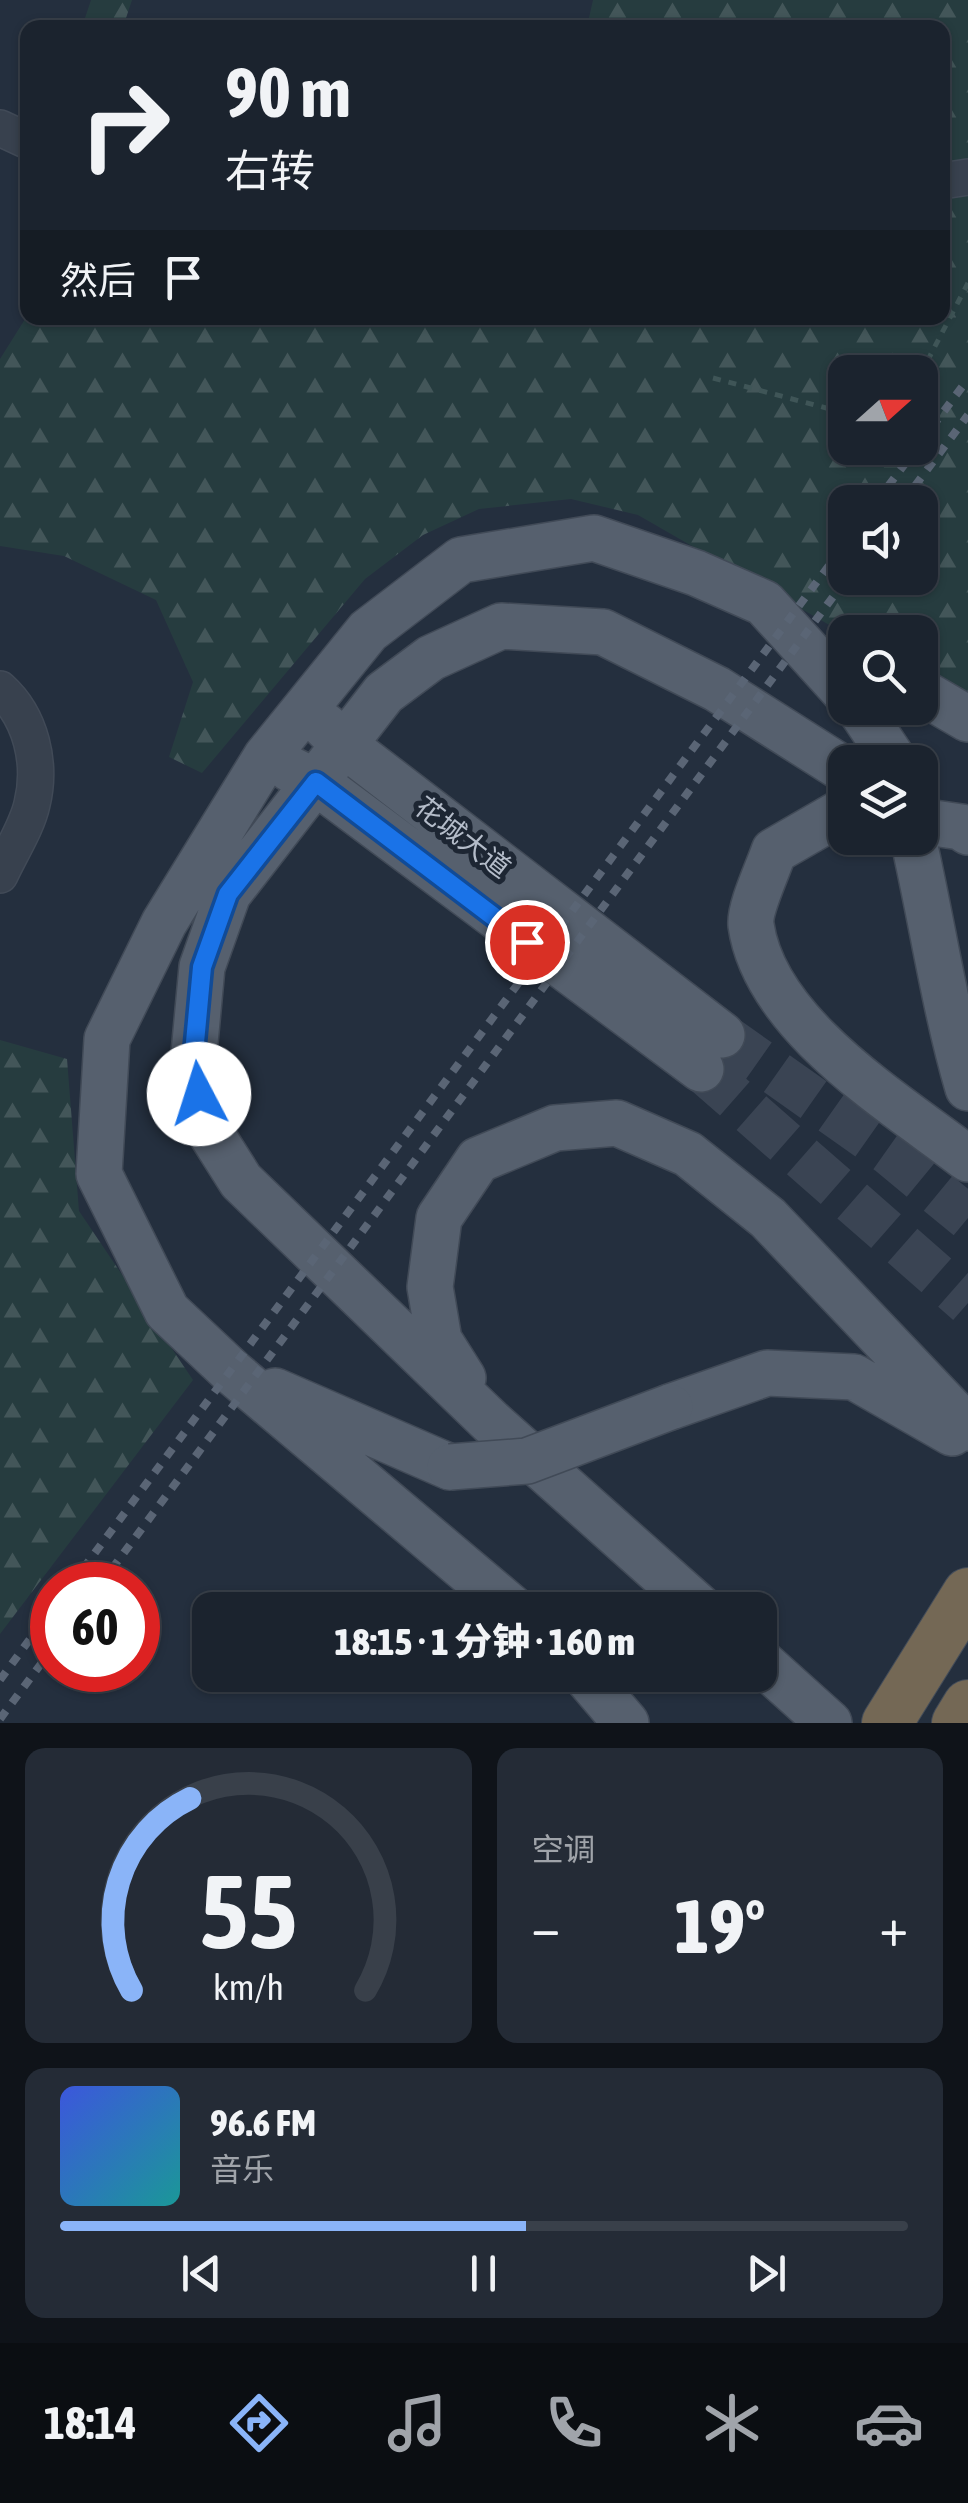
<!DOCTYPE html>
<html lang="zh">
<meta charset="utf-8">
<style>
body{margin:0;font-family:"Asap Condensed","Noto Sans SC",sans-serif;background:#242b36;color:#f1f3f6;height:100vh;display:flex;flex-direction:column;font-size:38px;white-space:nowrap}
*{box-sizing:border-box;margin:0}
p{font-size:32px;color:#a0a4aa}
.icon{flex:none;width:55px;height:55px;fill:none;stroke:currentColor;stroke-width:2;stroke-linecap:round;stroke-linejoin:round}
.map{position:relative;height:1723px;overflow:hidden}
.details{display:flex;flex-direction:column;gap:25px;padding:25px;background:#0f1319;flex:1}
.details>*{flex:none}
.top-card{position:absolute;left:20px;top:20px;width:930px;height:305px;border-radius:20px;box-shadow:0 2px 8px #0004,0 0 0 2px #39404a;background:#1b232e;color:#f1f3f6;overflow:hidden}
.needle{width:65px;rotate:69deg}
.controls{position:absolute;left:828px;top:355px;display:grid;gap:20px}
.controls a{display:grid;place-items:center;width:110px;height:110px;border-radius:20px;background:#1b232e;box-shadow:0 2px 8px #0004,0 0 0 2px #39404a;font-size:50px}
.speed{position:absolute;left:30px;top:1562px;display:flex;gap:20px;font-size:50px;font-weight:700;text-align:center}
.speed>*{display:grid;place-content:center;width:130px;height:130px;border-radius:50%;background:#1b232e;box-shadow:0 2px 8px #0004,0 0 0 2px #39404a;line-height:1}
.speed .limit{border:15px solid #d22;background:#fff;color:#111}
.pin{position:absolute;display:grid;place-items:center;width:85px;height:85px;color:#fff;margin:-42px;border:5px solid #fff;border-radius:50%;box-shadow:0 2px 10px #0007}
.me{position:absolute;width:110px;margin:-55px;rotate:355deg;stroke-linejoin:round;filter:drop-shadow(0 0 8px #0008)}
.turn{display:flex;align-items:center;gap:35px;height:210px;padding:0 40px;font-size:45px}
.turn .icon{width:130px;height:130px;stroke-width:2.5}
.turn b{display:block;font-size:70px;line-height:85px}
.then{display:flex;align-items:center;height:95px;padding:0 40px;background:#0003;gap:20px;font-size:38px}
.big{font-size:75px;font-weight:800;line-height:1.1}
.details .tile{flex:1;display:flex;flex-direction:column;justify-content:center;gap:15px;min-width:0;padding:0 35px;border-radius:20px;background:#242b36}
.details .dial{align-items:center;gap:0}
.dial svg{height:260px;overflow:visible;fill:none;stroke:#39404a;stroke-width:7;stroke-linecap:round;text-anchor:middle}
.dial text{fill:#f1f3f6;stroke:none}
.song{display:flex;align-items:center;gap:30px}
.cover{width:120px;height:120px;border-radius:15px;background:linear-gradient(135deg,hsl(230 70% 55%),hsl(180 70% 35%))}
.played{height:10px;border-radius:5px;background:linear-gradient(90deg,#8ab4f8 55%,#39404a 55%)}
.keys{display:flex;justify-content:space-around;direction:ltr}
.heat{display:flex;justify-content:space-between;align-items:center;font-size:55px;direction:ltr}
.details .tiles{flex:1;display:grid;gap:25px;grid-template-columns:1fr 1fr}
.tile:last-child{grid-column:span 2}
.trip{position:absolute;left:192px;top:1592px;width:585px;height:100px;border-radius:20px;background:#1b232e;box-shadow:0 2px 8px #0004,0 0 0 2px #39404a;font-weight:800;line-height:100px;text-align:center}
.tabs{display:flex;height:160px;justify-content:space-around;align-items:center;background:#0b0e12;color:#a0a4aa}
.tabs .icon{width:70px;height:70px}
.tabs .current{color:#8ab4f8}
.tabs b{font-size:45px;color:#f1f3f6}
.map>svg:first-child{display:block}
</style>
<div class="map">
<svg width="968" height="1723" viewBox="0 0 968 1723">
<defs>
<pattern id="forest-firs" width="22" height="20" patternUnits="userSpaceOnUse" patternTransform="scale(2.5)"><rect width="22" height="20" fill="#263c3f"/><path d="M5 1l3.5 6h-7zM16 11l3.5 6h-7z" fill="#435659"/></pattern>
</defs>
<rect width="100%" height="100%" fill="#242f3e"/>
<path fill="url(#forest-firs)" fill-rule="evenodd" d="M91 0H132L123 27H82Z
M593 0H968V704L920 677V632L845 634 638 515 571 499 479 509 423 535 365 579 202 773 169 757 193 682 156 600 64 556 0 546V359L27 316 942 318V28L587 27ZM845 372H920V448H845ZM845 502H920V578H845Z
M0 1040 67 1059 79 1211 193 1380 0 1634Z"/>
<g fill="none" stroke-linecap="round" stroke-linejoin="round">
<path stroke="#3a4453" stroke-width="45" stroke-dasharray="45 22" stroke-linecap="butt" d="M722 1035 888 1152 968 1218
M701 1069 968 1303"/>
<g stroke="#414a57" stroke-width="38">
<path id="minor" d="M0 128 28 141
M942 181 968 177
M0 689C31 717 42 763 32 804 27 827 10 853 0 875"/>
</g>
<g stroke="#414a57" stroke-width="48">
<path id="major" d="M920 691 968 719
M859 708 895 762
M324 725 343 744 722 1035
M290 769 316 782 701 1069
M845 810 774 851C768 869 749 909 751 925 765 1025 894 1102 968 1159
M920 821 961 827 968 832
M913 838C932 921 944 1006 968 1088
M463 1378 439 1340 430 1287 439 1218 478 1160 555 1128 617 1123 688 1154 768 1218 968 1428
M275 1391 450 1467
M670 1407 767 1373 854 1377 952 1433
M514 1610 232 1372 167 1311 99 1174 107 1039 164 923 266 757 368 631 461 560 594 538 696 573 764 603 845 692
M702 1610 491 1422 241 1181 205 1124 193 1064 202 967 228 894 384 693 431 658 501 626 603 632 717 689 845 770
M760 1661 829 1723
M585 1675 626 1723"/>
</g>
<g stroke="#434c59" stroke-width="52">
<path id="highway" d="M887 1723 968 1593
M957 1723 968 1705"/>
</g>
<path stroke="#3f5557" stroke-width="5" stroke-dasharray="8 8" stroke-linecap="butt" d="M920 375 968 283
M713 378 845 413"/>
<use href="#minor" stroke="#38414e" stroke-width="35"/>
<use href="#major" stroke="#56606e" stroke-width="45"/>
<use href="#highway" stroke="#746855" stroke-width="50"/>
<path stroke="#5a6575" stroke-width="8" stroke-dasharray="10 10" stroke-linecap="butt" d="M920 443 968 379
M876 502 917 448
M903 502 968 415
M71 1585 845 544
M100 1585 847 578
M0 1680 52 1609
M0 1719 52 1649"/>
<g stroke="#414a57" stroke-width="48" stroke-linecap="butt">
<path id="major-bridge" d="M450 1467 527 1461 670 1407"/>
</g>
<use href="#major-bridge" stroke="#56606e" stroke-width="45"/>
</g>
<g fill="none" stroke-linecap="round" stroke-linejoin="round">
<g stroke="#114b97" stroke-width="25">
<path id="route" d="M199 1094 193 1064 202 967 228 894 316 782 527 942"/>
</g>
<use href="#route" stroke="#1a73e8" stroke-width="18"/>
</g>
<g text-anchor="middle" dominant-baseline="central" stroke-width="10" stroke-linejoin="round" paint-order="stroke">
<g font-size="28" fill="#b4bcc9" stroke="#1d2633">
<text transform="translate(463 837) rotate(38)">花城大道</text>
</g>
</g>
</svg>
<div class="controls">
<a><svg class="needle" viewBox="-14 -14 28 28"><path d="M0-13l5 13h-10z" fill="#e53935"/><path d="M0 13l5-13h-10z" fill="#a0a4aa"/></svg></a>
<a><svg class="icon" aria-label="sound" viewBox="0 0 24 24"><path d="M4 9h4l5-4v14l-5-4H4zM17 9q2 3 0 6"/></svg></a>
<a><svg class="icon" aria-label="search" viewBox="0 0 24 24"><circle cx="10" cy="10" r="6"/><path d="M15 15l6 6"/></svg></a>
<a><svg class="icon" aria-label="layers" viewBox="0 0 24 24"><path d="M12 4l9 5-9 5-9-5zM3 14l9 5 9-5"/></svg></a>
</div>
<div class="speed"><div class="limit">60</div></div>
<div class="pin" style="left:527px;top:942px;background:#d93025"><svg class="icon" aria-label="arrive" viewBox="0 0 24 24"><path d="M6 21V4h12l-3 4 3 4H6"/></svg></div>
<svg class="me" style="left:199px;top:1094px" viewBox="-20 -20 40 40"><circle r="19" fill="#fff"/><path d="M0-13L10 11 0 6-10 11z" fill="#1a73e8"/></svg>
<div class="trip">18:15 · 1 分钟 · 160 m</div>
<div class="top-card">
<div class="turn"><svg class="icon" aria-label="right" viewBox="0 0 24 24"><path d="M7 20v-9h11M14 6l5 5-5 5"/></svg><div><b>90 m</b>右转</div></div>
<div class="then">然后<svg class="icon" aria-label="arrive" viewBox="0 0 24 24"><path d="M6 21V4h12l-3 4 3 4H6"/></svg></div>
</div>
</div>
<section class="details">
<div class="tiles">
<div class="tile dial"><svg viewBox="0 0 100 80">
<path d="M14 69A42 42 0 1 1 86 69"/>
<path d="M14 69A42 42 0 0 1 32 10" stroke="#8ab4f8"/>
<text x="50" y="56" font-size="32" font-weight="700">55</text>
<text x="50" y="72" font-size="11">km/h</text>
</svg></div>
<div class="tile"><p>空调</p>
<div class="heat"><a>−</a><b class="big">19°</b><a>+</a></div>
</div>
<div class="tile">
<div class="song"><i class="cover"></i><div><b>96.6 FM</b><p>音乐</p></div></div>
<div class="played"></div>
<div class="keys"><svg class="icon" aria-label="previous" viewBox="0 0 24 24"><path d="M18 5L8 12l10 7zM5 5v14"/></svg><svg class="icon" aria-label="pause" viewBox="0 0 24 24"><path d="M8 5v14M16 5v14"/></svg><svg class="icon" aria-label="next" viewBox="0 0 24 24"><path d="M6 5l10 7-10 7zM19 5v14"/></svg></div>
</div>
</div>
</section>
<nav class="tabs">
<b>18:14</b>
<svg class="icon current" aria-label="directions" viewBox="0 0 24 24"><path d="M12 3l9 9-9 9-9-9zM9 14v-3h6M13 9l2 2-2 2"/></svg>
<svg class="icon" aria-label="music" viewBox="0 0 24 24"><path d="M9 18V5l10-2v13"/><circle cx="6" cy="18" r="3"/><circle cx="16" cy="16" r="3"/></svg>
<svg class="icon" aria-label="phone" viewBox="0 0 24 24"><path d="M5 4h4l2 5-3 2q2 4 5 5l2-3 5 2v4C11 20 4 13 5 4z"/></svg>
<svg class="icon" aria-label="climate" viewBox="0 0 24 24"><path d="M12 3v18M4 7l16 10M4 17L20 7"/></svg>
<svg class="icon" aria-label="car" viewBox="0 0 24 24"><path d="M5 17H2v-5l4-1 3-4h7l3 4 3 1v5h-3M9 17h6M6 11h13"/><circle cx="7" cy="17" r="2"/><circle cx="17" cy="17" r="2"/></svg>
</nav>
